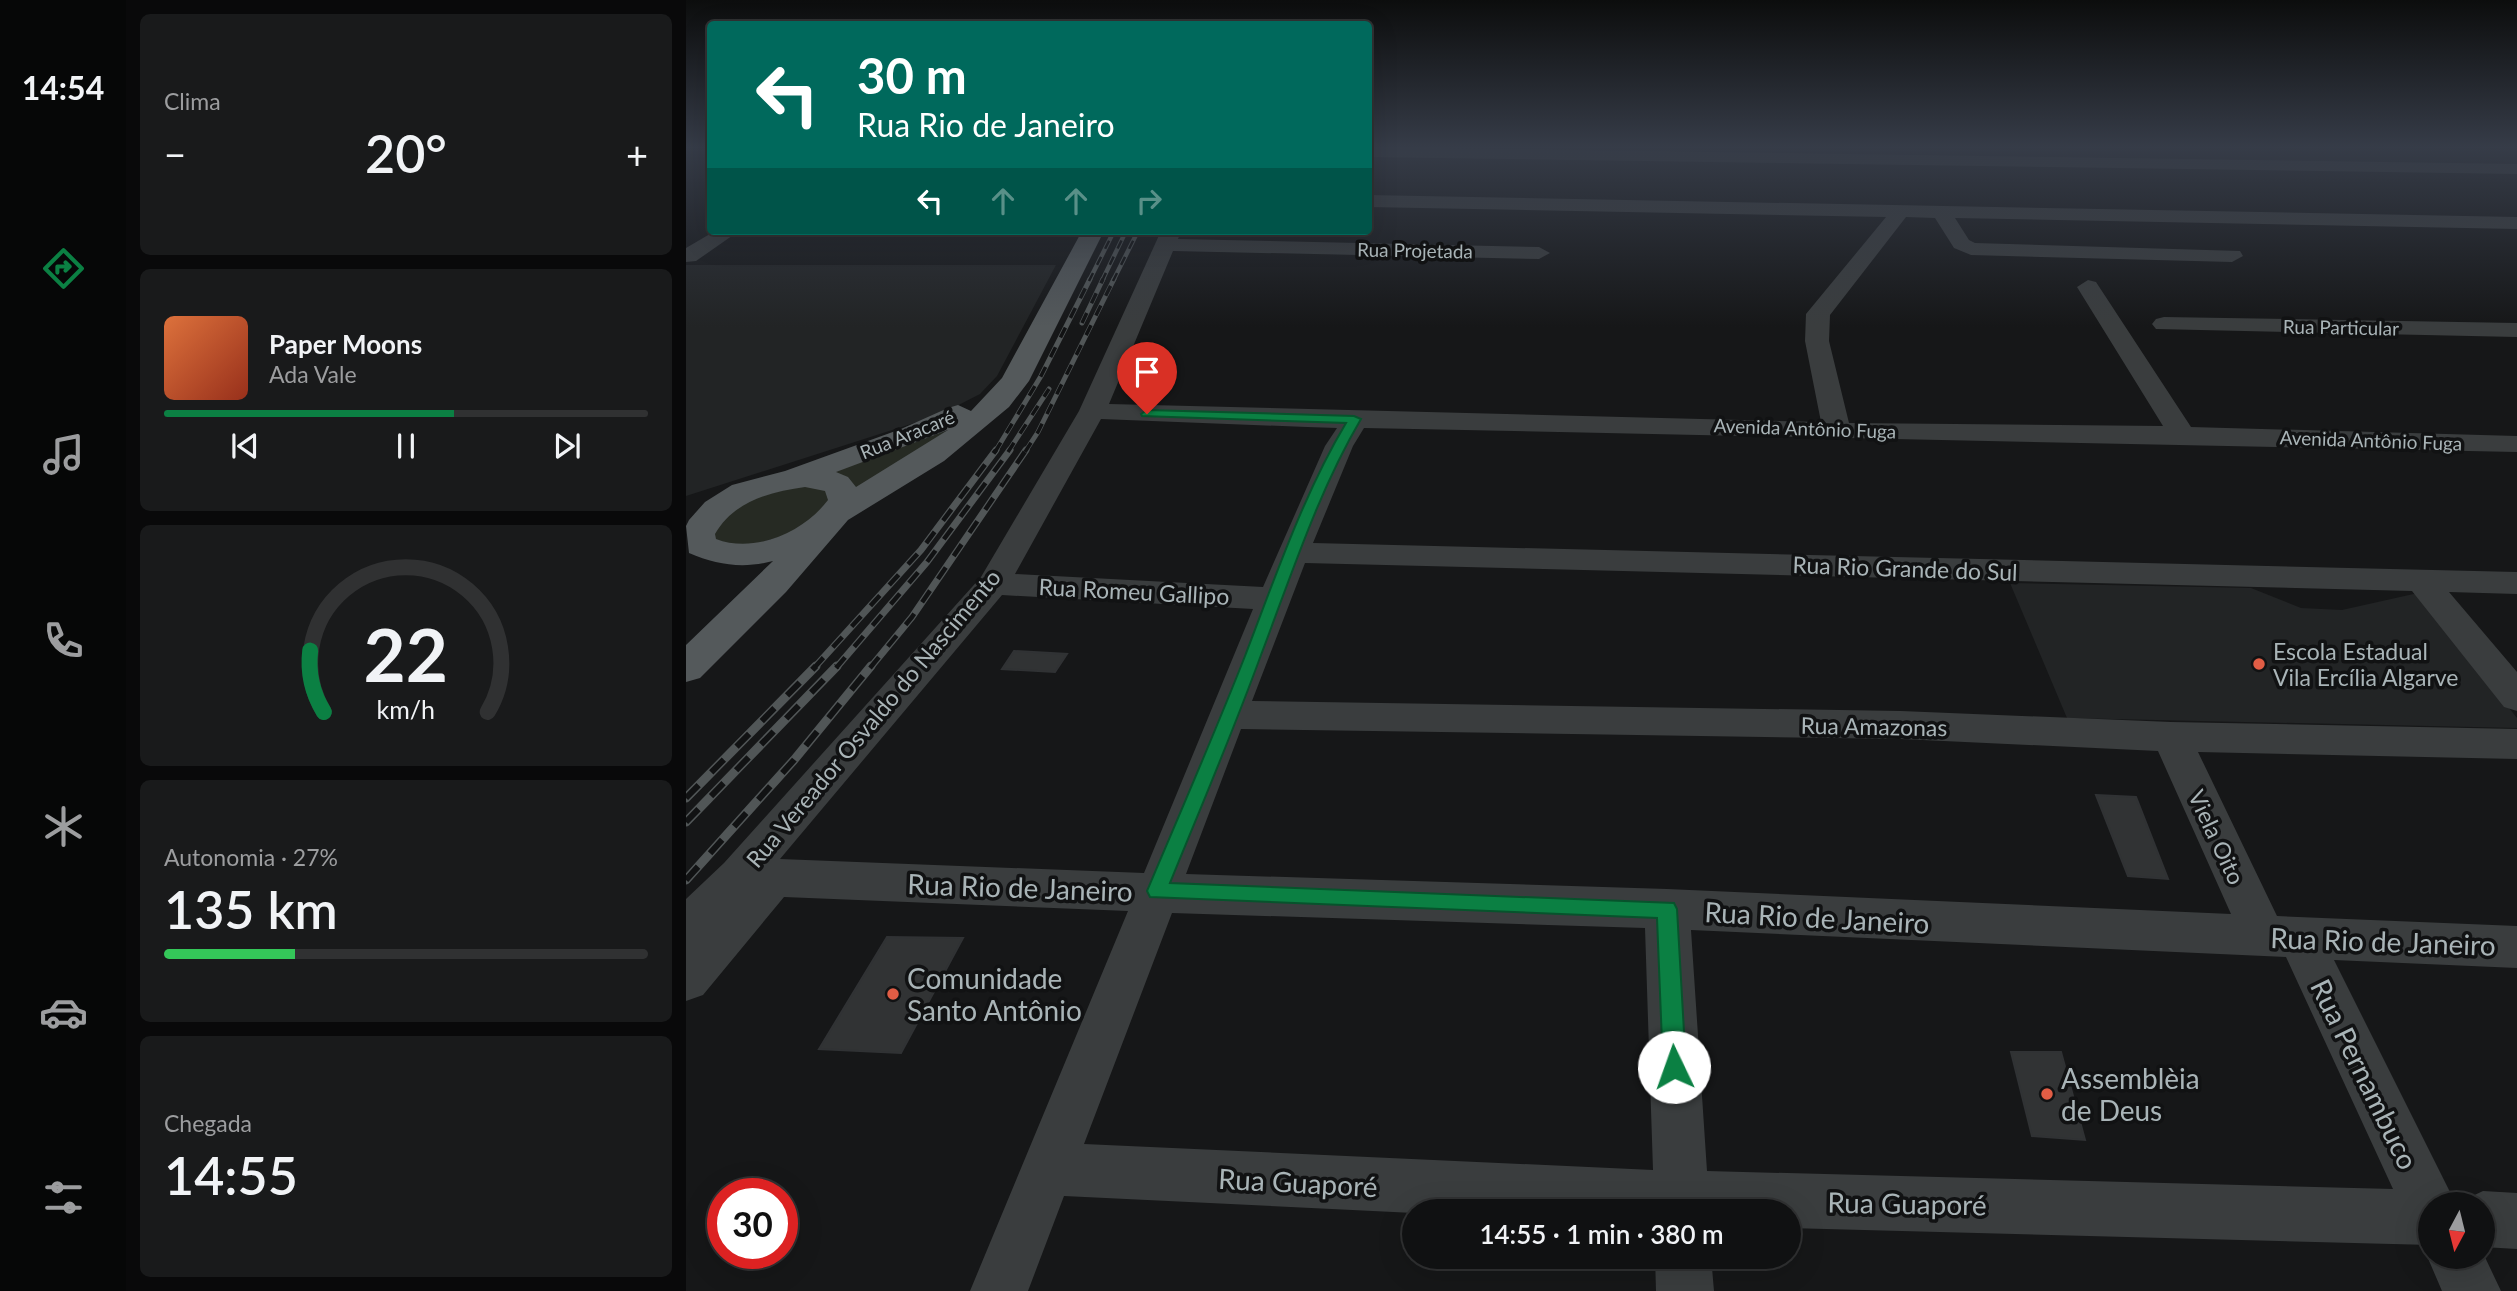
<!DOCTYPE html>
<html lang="pt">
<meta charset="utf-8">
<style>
body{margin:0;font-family:Lato,sans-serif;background:#191a1b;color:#f1f3f6;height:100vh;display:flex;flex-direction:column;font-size:26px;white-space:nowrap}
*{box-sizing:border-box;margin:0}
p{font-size:23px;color:#9c9d9f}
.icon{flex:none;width:38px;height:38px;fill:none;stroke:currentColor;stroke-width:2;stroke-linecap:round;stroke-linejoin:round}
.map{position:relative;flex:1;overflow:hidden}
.side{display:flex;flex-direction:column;gap:14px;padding:14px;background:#09090a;width:560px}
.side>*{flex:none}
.hud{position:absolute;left:21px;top:21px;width:665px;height:214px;border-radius:7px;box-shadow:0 7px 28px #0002,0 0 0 2px #303132;background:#00695c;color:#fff;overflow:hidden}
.needle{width:46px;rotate:187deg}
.tools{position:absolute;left:1732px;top:1192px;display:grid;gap:14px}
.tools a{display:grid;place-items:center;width:77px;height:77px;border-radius:50%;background:#101112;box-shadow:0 7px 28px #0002,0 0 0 2px #303132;font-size:35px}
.speed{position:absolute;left:21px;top:1178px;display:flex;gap:14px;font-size:35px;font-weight:700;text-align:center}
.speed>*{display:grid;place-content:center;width:91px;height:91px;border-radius:50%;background:#101112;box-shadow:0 7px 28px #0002,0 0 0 2px #303132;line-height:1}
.speed .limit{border:10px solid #d22;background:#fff;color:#111}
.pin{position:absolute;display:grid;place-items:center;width:60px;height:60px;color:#fff;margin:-72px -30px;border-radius:50% 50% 50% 0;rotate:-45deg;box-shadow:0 0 7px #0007}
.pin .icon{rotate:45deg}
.me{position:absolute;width:77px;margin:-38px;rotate:357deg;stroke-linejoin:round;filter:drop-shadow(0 0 5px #0008)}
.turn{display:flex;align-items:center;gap:24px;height:147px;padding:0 35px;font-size:32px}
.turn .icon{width:91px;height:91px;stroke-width:2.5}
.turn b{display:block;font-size:49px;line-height:60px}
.lanes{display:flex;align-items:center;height:66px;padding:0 35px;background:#0003;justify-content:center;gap:35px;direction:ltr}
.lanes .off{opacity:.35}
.big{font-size:52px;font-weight:600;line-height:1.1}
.side .tile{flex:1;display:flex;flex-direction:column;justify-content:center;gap:10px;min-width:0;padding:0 24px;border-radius:10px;background:#191a1b}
.side .dial{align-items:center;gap:0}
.dial svg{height:182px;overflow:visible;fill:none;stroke:#303132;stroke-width:7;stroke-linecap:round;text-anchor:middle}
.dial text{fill:#f1f3f6;stroke:none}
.song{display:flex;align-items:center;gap:21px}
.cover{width:84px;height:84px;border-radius:10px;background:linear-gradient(135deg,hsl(20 70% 55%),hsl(10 70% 35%))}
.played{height:7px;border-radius:4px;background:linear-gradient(90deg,#0b8043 60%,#303132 60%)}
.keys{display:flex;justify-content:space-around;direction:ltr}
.heat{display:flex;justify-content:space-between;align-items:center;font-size:38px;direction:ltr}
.charge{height:10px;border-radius:5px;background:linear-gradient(90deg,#34c759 27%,#303132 0)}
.trip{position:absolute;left:716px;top:1199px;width:399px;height:70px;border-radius:35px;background:#101112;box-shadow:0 7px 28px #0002,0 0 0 2px #303132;font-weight:600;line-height:70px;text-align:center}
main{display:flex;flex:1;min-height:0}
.dock{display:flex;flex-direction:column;width:126px;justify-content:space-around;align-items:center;background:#060707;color:#9c9d9f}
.dock .icon{width:49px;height:49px}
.dock .on{color:#0b8043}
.dock b{font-size:32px;color:#f1f3f6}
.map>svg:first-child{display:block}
</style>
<main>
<nav class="dock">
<b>14:54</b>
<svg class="icon on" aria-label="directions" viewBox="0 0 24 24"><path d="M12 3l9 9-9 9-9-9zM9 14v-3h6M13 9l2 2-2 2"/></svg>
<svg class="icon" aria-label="music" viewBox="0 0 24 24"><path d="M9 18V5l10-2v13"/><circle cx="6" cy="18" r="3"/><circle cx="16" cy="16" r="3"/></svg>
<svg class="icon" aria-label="phone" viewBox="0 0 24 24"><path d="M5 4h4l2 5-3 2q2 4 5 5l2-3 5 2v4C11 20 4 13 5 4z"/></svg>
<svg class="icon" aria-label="climate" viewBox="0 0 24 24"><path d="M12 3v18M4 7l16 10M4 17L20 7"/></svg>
<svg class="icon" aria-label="car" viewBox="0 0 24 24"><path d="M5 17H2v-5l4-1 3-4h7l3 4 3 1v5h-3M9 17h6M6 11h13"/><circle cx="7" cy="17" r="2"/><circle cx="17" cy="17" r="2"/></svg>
<svg class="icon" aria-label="filters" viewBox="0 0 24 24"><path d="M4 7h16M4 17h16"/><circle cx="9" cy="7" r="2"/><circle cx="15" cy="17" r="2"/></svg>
</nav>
<section class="side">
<div class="tile"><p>Clima</p>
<div class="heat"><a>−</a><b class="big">20°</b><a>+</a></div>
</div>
<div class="tile">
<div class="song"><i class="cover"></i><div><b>Paper Moons</b><p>Ada Vale</p></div></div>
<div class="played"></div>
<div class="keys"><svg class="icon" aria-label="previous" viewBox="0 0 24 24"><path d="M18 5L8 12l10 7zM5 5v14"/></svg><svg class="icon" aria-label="pause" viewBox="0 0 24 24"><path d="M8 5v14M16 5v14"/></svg><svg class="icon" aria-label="next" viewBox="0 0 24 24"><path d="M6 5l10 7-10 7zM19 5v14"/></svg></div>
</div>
<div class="tile dial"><svg viewBox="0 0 100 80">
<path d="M14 69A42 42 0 1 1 86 69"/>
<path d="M14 69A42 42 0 0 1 8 42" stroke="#0b8043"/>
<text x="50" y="56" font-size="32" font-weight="700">22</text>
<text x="50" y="72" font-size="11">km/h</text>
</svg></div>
<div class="tile"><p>Autonomia · 27%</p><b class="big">135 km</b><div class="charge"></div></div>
<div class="tile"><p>Chegada</p><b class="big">14:55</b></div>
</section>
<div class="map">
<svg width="1831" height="1291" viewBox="0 0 1831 1291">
<rect width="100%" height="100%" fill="#161718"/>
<path fill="#222425" d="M0 265H370L311 376 294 394 253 415 0 496Z
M1324 583 1565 588 1615 608 1656 610 1732 593 1831 718V728L1381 718Z"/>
<path fill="#262a23" d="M272 427 171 493 138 472Z
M121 484 143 492 145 500 117 530 59 547 30 542 26 524 48 503Z"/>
<path fill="#313334" stroke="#303234" stroke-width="2" d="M328 651 381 654 369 672 316 669Z
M1410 795 1450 797 1482 879 1442 876Z
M201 937 277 938 215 1053 133 1049Z
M1325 1052H1375L1399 1140 1346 1136Z"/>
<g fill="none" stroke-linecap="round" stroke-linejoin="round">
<path fill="#3a3d3e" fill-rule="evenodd" d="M682 147 1831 164V174L682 157Z
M682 195 1831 217V229L1269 218 1283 240 1289 243 1554 251 1557 256 1546 262 1285 255 1268 248 1249 218 1220 217 1144 315 1143 341 1163 423 1477 426 1391 287 1402 280 1410 282 1505 427 1831 436V452L678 428 667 446 627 543 1831 572V594L1763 592 1831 672V711L1818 707 1726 591 619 563 566 701 1215 711 1485 722 1831 729V759L1512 752 1591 916 1831 926V968L1648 960 1770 1204H1745V1245L1102 1228V1211L728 1213 378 1196 342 1291H284L442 911 98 897 17 995 0 1001V899L38 863 295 577 393 411 475 231H495L492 239 853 247 864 253 853 259 487 251 423 404 1135 422 1119 341 1120 314 1200 217 682 207ZM415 419 621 427 651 428 639 446 577 587 329 574ZM316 595 567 609 458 873 94 859ZM555 729 1215 739 1472 751 1545 914 981 889 500 874ZM486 913 959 928 967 1170 398 1144ZM1005 930 1600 957 1707 1189 1021 1171Z
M29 231H53L10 261 0 262V248Z
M1478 317 1831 323V337L1470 329 1466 324 1470 319Z
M1797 1191 1831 1193V1249L1797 1247V1204H1776L1778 1200Z
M1745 1246V1256H1797V1253L1815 1291H1756L1741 1256Z
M969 1256H1025L1028 1291H970Z"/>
<path fill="#54595b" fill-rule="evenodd" d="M396 231H418L343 381 323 407 258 461 162 520 100 592 14 678 0 682V645L87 561C57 569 31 565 3 553L0 526 3 520 19 502 46 485 99 471 215 429 262 408 272 405 285 411 316 378ZM262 430 170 487 162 477 150 472ZM119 487 139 491 142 500C118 532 69 554 30 539L29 534C48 501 84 492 119 487Z"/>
<g stroke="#515657" stroke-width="4.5">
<path id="rail-far3" d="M403 281 428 231
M416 281 440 231
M427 281 452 231"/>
</g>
<g stroke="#515657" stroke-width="5">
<path id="rail-far2" d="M396 323 417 279
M309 452 355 376 404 279
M322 452 363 389
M339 452 352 432 428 279"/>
</g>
<g stroke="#515657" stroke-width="7">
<path id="rail-far1" d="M128 668 235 550 310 450
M150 668 241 562 324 450
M184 668 226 617 340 450"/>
</g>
<g stroke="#515657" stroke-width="9">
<path id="rail" d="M0 798 130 666
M0 822 151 666
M0 880 108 760 185 666"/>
</g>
<use href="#rail-far3" stroke="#111213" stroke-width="2.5" stroke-dasharray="9" stroke-linecap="butt"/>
<use href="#rail-far2" stroke="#111213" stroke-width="3.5" stroke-dasharray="11" stroke-linecap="butt"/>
<use href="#rail-far1" stroke="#111213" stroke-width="4.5" stroke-dasharray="14" stroke-linecap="butt"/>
<use href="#rail" stroke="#111213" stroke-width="6" stroke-dasharray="18" stroke-linecap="butt"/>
</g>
<linearGradient id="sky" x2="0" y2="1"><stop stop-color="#0c0d0d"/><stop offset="0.45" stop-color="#363c48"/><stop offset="1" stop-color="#363c48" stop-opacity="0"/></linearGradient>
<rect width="1831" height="327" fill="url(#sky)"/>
<path fill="#0b8043" stroke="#07532c" stroke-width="2" d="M461 410 668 416 675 419C632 492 605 576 575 655 547 732 515 807 484 883L988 903 991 909 1000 1067 996 1075 988 1078 980 1075 977 1067 971 918 464 897 461 891C494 813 528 735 559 656 589 578 617 495 660 423L456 416 455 414Z"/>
<g fill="#e15d45" stroke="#111213" stroke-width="2.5">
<circle cx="1573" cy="664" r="7"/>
<circle cx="207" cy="994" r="7"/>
<circle cx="1361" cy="1094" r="7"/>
</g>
<g text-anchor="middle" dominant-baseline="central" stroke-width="7" stroke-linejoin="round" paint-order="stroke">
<g font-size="19" fill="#a9b4b7" stroke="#111213">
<text transform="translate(729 250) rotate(1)">Rua Projetada</text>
<text transform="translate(1655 327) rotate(1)">Rua Particular</text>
<text transform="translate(1119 428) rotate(2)">Avenida Antônio Fuga</text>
<text transform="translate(221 434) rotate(-22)">Rua Aracaré</text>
<text transform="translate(1685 440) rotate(2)">Avenida Antônio Fuga</text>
</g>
<g font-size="23" fill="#a9b4b7" stroke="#111213">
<text transform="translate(1219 568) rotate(2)">Rua Rio Grande do Sul</text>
<text transform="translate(448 591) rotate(3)">Rua Romeu Gallipo</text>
<text transform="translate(187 718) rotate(-50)">Rua Vereador Osvaldo do Nascimento</text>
<text transform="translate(1188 726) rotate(1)">Rua Amazonas</text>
<text transform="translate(1531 837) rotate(65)">Viela Oito</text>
</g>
<g font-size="23" fill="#a9b4b7" stroke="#111213" text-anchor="start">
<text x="1587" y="651">Escola Estadual<tspan x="1587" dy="26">Vila Ercília Algarve</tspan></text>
</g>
<g font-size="28" fill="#a9b4b7" stroke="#111213">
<text transform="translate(334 887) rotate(2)">Rua Rio de Janeiro</text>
<text transform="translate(1131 917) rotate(3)">Rua Rio de Janeiro</text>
<text transform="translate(1697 941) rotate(2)">Rua Rio de Janeiro</text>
<text transform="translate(1679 1074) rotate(64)">Rua Pernambuco</text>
<text transform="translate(612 1182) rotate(3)">Rua Guaporé</text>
<text transform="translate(1221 1203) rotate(1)">Rua Guaporé</text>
</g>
<g font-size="28" fill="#a9b4b7" stroke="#111213" text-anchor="start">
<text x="221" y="978">Comunidade<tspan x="221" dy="32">Santo Antônio</tspan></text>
<text x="1375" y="1078">Assemblèia<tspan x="1375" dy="32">de Deus</tspan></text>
</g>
</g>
</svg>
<div class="tools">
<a><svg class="needle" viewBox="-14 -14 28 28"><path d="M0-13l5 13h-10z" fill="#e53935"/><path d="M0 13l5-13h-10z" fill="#9c9d9f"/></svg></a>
</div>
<div class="speed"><div class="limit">30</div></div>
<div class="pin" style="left:461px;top:414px;background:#d93025"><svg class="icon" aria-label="arrive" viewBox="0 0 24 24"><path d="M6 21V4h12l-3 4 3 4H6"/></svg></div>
<svg class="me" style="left:988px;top:1067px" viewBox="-20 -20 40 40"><circle r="19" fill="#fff"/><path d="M0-13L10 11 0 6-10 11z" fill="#0b8043"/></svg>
<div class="trip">14:55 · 1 min · 380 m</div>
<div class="hud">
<div class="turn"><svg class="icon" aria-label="left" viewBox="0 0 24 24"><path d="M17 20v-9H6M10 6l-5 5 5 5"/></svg><div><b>30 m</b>Rua Rio de Janeiro</div></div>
<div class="lanes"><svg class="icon" aria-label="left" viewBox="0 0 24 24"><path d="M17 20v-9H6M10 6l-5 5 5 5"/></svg><svg class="icon off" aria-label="ahead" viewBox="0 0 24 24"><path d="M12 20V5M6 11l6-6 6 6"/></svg><svg class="icon off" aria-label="ahead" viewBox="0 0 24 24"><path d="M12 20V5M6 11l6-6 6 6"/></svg><svg class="icon off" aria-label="right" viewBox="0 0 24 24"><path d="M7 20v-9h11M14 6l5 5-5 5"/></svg></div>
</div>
</div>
</main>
